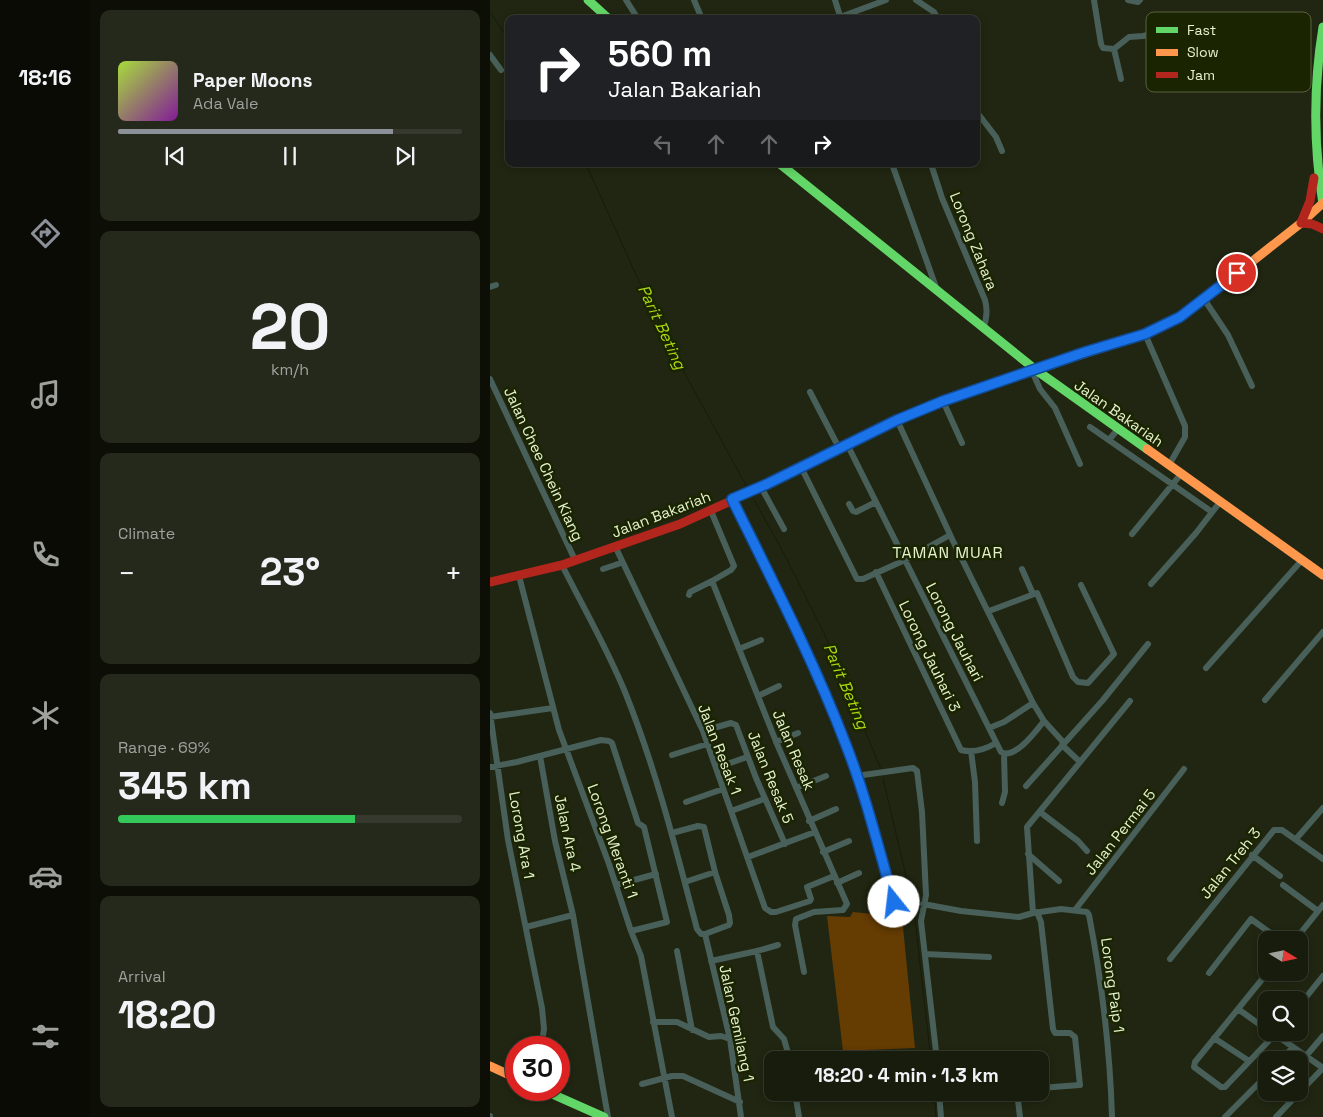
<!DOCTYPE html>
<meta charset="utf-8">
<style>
body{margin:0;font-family:"Space Grotesk",sans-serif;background:#25291b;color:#f1f3f6;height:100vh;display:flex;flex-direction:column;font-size:19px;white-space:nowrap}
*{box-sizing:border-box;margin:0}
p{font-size:16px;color:#9fa19d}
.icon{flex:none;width:28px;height:28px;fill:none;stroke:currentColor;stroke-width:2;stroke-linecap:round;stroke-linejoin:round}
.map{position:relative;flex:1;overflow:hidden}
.drawer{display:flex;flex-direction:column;gap:10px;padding:10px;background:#0d0f07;width:400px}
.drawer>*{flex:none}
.guide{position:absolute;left:15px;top:15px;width:475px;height:152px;border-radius:10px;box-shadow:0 2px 8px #0003,0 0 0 1px #363a2e;background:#202124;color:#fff;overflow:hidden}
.needle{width:32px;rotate:100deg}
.fabs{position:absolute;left:768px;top:931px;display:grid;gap:10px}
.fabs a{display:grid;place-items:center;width:50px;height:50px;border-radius:10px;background:#181c0d;box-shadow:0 2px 8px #0003,0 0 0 1px #363a2e;font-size:25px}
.speed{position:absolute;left:15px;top:1036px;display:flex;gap:10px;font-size:25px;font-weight:700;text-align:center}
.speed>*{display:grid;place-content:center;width:65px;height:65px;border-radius:50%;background:#181c0d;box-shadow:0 2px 8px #0003,0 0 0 1px #363a2e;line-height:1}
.speed .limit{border:8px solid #d22;background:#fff;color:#111}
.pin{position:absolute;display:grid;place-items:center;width:42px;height:42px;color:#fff;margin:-21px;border:2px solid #fff;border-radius:50%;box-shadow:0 1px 5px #0007}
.me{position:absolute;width:55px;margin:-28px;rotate:344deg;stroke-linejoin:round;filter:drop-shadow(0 0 4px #0008)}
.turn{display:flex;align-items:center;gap:18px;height:105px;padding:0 20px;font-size:22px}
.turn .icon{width:65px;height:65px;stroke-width:2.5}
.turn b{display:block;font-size:35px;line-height:42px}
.lanes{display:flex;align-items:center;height:48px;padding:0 20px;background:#0003;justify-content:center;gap:25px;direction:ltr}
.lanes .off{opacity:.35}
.big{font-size:38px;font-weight:800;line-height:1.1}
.drawer .card{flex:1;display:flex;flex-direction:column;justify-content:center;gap:8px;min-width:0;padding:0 18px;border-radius:10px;background:#25291b}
.drawer .dial{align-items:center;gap:0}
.dial b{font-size:65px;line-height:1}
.song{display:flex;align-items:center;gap:15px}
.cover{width:60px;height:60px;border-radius:8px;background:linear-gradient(135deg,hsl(80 70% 55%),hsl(290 70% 35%))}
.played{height:5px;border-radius:2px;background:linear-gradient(90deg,#8c9099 80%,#363a2e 80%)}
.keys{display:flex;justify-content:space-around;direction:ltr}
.heat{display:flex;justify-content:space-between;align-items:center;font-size:28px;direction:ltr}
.charge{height:8px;border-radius:4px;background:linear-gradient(90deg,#34c759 69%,#363a2e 0)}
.trip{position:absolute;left:274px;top:1051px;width:285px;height:50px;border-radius:10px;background:#181c0d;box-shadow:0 2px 8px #0003,0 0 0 1px #363a2e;font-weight:800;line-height:50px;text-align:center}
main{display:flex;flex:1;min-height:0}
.tab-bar{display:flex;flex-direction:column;width:90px;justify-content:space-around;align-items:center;background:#0a0b05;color:#9fa19d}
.tab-bar .icon{width:35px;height:35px}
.tab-bar .active{color:#8c9099}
.tab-bar b{font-size:22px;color:#f1f3f6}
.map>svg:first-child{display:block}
</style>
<main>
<nav class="tab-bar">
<b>18:16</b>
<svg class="icon active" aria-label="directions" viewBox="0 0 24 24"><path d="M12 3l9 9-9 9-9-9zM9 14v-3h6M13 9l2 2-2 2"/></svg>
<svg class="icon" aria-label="music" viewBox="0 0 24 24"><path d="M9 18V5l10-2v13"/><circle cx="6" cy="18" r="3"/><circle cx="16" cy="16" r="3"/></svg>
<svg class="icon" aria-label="phone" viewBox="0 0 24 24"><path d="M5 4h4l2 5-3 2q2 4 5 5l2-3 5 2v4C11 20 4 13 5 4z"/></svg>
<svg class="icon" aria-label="climate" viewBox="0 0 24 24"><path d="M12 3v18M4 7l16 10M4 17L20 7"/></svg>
<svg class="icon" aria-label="car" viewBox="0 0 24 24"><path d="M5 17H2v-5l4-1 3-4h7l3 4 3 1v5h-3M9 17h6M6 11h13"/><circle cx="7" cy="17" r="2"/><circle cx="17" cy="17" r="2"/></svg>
<svg class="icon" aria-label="filters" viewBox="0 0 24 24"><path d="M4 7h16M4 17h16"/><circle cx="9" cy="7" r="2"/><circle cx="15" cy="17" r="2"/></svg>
</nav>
<section class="drawer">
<div class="card">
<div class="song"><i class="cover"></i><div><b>Paper Moons</b><p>Ada Vale</p></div></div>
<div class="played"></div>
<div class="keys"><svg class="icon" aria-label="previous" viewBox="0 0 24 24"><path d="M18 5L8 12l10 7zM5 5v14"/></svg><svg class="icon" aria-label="pause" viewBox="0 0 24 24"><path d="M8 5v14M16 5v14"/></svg><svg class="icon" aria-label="next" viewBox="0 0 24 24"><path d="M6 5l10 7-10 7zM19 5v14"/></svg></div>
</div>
<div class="card dial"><b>20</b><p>km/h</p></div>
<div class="card"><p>Climate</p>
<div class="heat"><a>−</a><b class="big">23°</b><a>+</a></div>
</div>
<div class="card"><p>Range · 69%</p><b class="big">345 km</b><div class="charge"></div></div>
<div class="card"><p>Arrival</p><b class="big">18:20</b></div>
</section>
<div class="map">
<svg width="833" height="1117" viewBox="0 0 833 1117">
<rect width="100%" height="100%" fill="#202611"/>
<path fill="#653c02" d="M363 912 412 917 425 1048 353 1051 337 916 360 917Z"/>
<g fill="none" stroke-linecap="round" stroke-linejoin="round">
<path stroke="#161c0a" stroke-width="1" d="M0 12 19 40
M96 164 147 277 189 363 257 487
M263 498 291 548 335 635 391 769
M393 778 424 910 441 1060
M444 1092 446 1117"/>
<path stroke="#486059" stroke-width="6" d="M136 0 148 19
M204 0 212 19
M345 0 351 19
M426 0 444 12 448 19
M604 0 611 44 613 48 624 49 639 37 653 36 686 28
M638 0 648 2 650 0
M345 19 396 0
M624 49 631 79
M0 55 11 70
M486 111 506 137 512 151
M402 164 447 290
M441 164 452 198 495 300C498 311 497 319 493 329
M0 287 6 285
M714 299 738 335 762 386
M655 334 695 426V437L679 465
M542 371 550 389 565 408 590 464
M0 379 85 560
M320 392 349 448
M453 401 472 443
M407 420 463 541 543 703 554 721 574 743
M600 427 722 512
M619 440 628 429
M357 444 511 752C525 760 546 731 554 721
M311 467 367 579H373L415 560 460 535
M271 487 294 529
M242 499C282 580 323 661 356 745 376 796 389 850 404 902
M359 504 363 511 366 512 386 502
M221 511 244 566 241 570 222 581 287 744 357 904 353 910 324 912 306 919 305 925 314 972
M642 534 691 474
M125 546 213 731 275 908 281 912H286L320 901 321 899 317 887 344 876
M72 565C93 607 117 648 135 692 166 769 186 849 207 929L211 934H215L239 925 240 923 239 915 225 872 214 827 208 826 182 833
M113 569 131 563
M532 569 543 594
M386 572 471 750C483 753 496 749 506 743
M29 576 69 730 119 864 141 931 151 956 182 1117
M661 584 706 533 730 502
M199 595 200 592 222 581
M499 611 547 593 583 677 588 682 598 683 624 654 591 585
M249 649 271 640
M716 668 812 560
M268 696 289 686
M775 700 833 632
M0 713 18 840 52 1008 54 1029 51 1048
M0 717 63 708
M499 728 514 722 543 703
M213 731 241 723 246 725 266 778 295 844
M286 742 308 733
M572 745 590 762
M481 751 485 782 487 841
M182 755 217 744
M50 756 65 841 83 915 118 1117
M0 767 27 762 111 740 119 741 122 743 148 823 154 827 177 922 141 931
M226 768 257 757
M366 776 423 768 427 771 432 812 436 895 431 921 447 1060
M536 786 613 700 658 644
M306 788 336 776
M196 802 233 789
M512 803 515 792 514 754
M241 811 274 799
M550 812 588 841 597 851
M319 821 346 809
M806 839 833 808
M333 852 359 841
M538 854 569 881
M762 855 790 876
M258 857 325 832
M195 882 225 872
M347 883 369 873
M126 885 166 874
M793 885 828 911
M433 904 471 911 529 917 543 913 571 909 597 912 599 915C612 983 620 1048 622 1117
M585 910 694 769
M547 912 551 922 563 1029 565 1033H580L585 1037 590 1085 550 1088
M543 913 537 827 640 701
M36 927 83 915
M215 934 240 1039 251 1117
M805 940 833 905
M288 945 267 951 283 1027 294 1039 300 1060
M187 951 202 1030
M435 954 499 957
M680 959 784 830H792L833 859
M221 961 267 951
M778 972 705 1062 704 1067 731 1087H735L787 1032
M719 973 761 919 790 940
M809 1006 833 976
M748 1009 776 1029
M163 1022H187L219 1037 231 1036 240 1039
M783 1033 833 1068
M724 1038 759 1061
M816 1056 833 1036
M791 1060 803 1047
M152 1084 182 1076H193L250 1102
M305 1092 309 1117
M449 1092 451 1117
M527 1092 530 1117
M0 1116V1117
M735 1117 776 1076
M786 1117 833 1068"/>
<path stroke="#63d668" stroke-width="9" d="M98 0 119 19
M833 27C823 88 823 143 833 204
M290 164 546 370 657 449
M256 494 407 420 488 388 627 343
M53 1090 114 1117"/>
<path stroke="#ff974d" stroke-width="9" d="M627 343C655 334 679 324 703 308L811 223 833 203
M657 449 833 575
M0 1066 26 1078"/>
<path stroke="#b3261e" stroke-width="9" d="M824 178 820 201 811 223 822 224 833 229
M0 582 72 565 190 524 256 494"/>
</g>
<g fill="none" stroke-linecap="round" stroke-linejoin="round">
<g stroke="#114b97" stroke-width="12">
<path id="route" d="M404 902C389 850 376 796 356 745 324 661 282 580 242 499L277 484 407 420 453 401 595 352 655 334 690 317 747 273"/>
</g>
<use href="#route" stroke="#1a73e8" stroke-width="9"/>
</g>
<g text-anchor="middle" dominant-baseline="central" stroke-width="5" stroke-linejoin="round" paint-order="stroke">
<g font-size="15" fill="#e5f2ce" stroke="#1a2401">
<text transform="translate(484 241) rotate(68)">Lorong Zahara</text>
<text transform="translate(629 413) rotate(35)">Jalan Bakariah</text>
<text transform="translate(54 464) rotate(65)">Jalan Chee Chein Kiang</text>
<text transform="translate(171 514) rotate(-21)">Jalan Bakariah</text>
<text transform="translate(465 632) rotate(63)">Lorong Jauhari</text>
<text transform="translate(440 656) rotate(64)">Lorong Jauhari 3</text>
<text transform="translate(230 749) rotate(69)">Jalan Resak 1</text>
<text transform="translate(304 750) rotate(67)">Jalan Resak</text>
<text transform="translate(281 777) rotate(68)">Jalan Resak 5</text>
<text transform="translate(630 832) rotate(-52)">Jalan Permai 5</text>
<text transform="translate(78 833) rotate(78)">Jalan Ara 4</text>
<text transform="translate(32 835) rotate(80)">Lorong Ara 1</text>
<text transform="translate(123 841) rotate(70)">Lorong Meranti 1</text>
<text transform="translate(740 863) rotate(-51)">Jalan Treh 3</text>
<text transform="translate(623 985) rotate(82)">Lorong Paip 1</text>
<text transform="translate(247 1023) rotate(78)">Jalan Gemilang 1</text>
</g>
<g font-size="16" font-style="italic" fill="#aad711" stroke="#1a2401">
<text transform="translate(172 327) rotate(65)">Parit Beting</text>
<text transform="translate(356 686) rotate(67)">Parit Beting</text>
</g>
<g font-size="16" letter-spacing="1" fill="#e5f2ce" stroke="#1a2401">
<text x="458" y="552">TAMAN MUAR</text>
</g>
</g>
<rect x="656" y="12" width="165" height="80" rx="8" fill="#1a2401" stroke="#57623e" stroke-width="1"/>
<rect x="666" y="27" width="22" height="6" fill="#63d668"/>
<rect x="666" y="49" width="22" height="7" fill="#ff974d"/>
<rect x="666" y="72" width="22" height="6" fill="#b3261e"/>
<g font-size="14" fill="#e5f2ce">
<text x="697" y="35">Fast</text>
<text x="697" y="57">Slow</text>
<text x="697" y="80">Jam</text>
</g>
</svg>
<div class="fabs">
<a><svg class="needle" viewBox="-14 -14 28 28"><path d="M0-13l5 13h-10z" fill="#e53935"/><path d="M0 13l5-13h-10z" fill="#9fa19d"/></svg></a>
<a><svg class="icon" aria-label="search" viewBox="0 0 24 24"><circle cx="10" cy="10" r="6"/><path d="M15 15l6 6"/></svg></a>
<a><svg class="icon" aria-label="layers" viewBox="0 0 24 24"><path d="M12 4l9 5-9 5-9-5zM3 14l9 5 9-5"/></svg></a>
</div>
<div class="speed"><div class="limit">30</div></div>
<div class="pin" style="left:747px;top:273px;background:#d93025"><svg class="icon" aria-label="arrive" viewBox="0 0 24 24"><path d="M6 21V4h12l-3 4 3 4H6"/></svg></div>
<svg class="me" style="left:404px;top:902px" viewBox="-20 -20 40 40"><circle r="19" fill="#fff"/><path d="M0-13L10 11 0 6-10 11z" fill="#1a73e8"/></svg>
<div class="trip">18:20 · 4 min · 1.3 km</div>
<div class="guide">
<div class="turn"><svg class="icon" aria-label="right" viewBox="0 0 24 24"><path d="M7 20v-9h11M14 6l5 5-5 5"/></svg><div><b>560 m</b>Jalan Bakariah</div></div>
<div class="lanes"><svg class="icon off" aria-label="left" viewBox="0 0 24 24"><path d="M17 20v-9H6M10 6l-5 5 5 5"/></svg><svg class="icon off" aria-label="ahead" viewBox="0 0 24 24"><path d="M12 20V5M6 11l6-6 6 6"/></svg><svg class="icon off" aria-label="ahead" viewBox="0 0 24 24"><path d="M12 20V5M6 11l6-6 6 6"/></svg><svg class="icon" aria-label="right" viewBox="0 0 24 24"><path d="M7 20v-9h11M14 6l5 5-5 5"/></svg></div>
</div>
</div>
</main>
